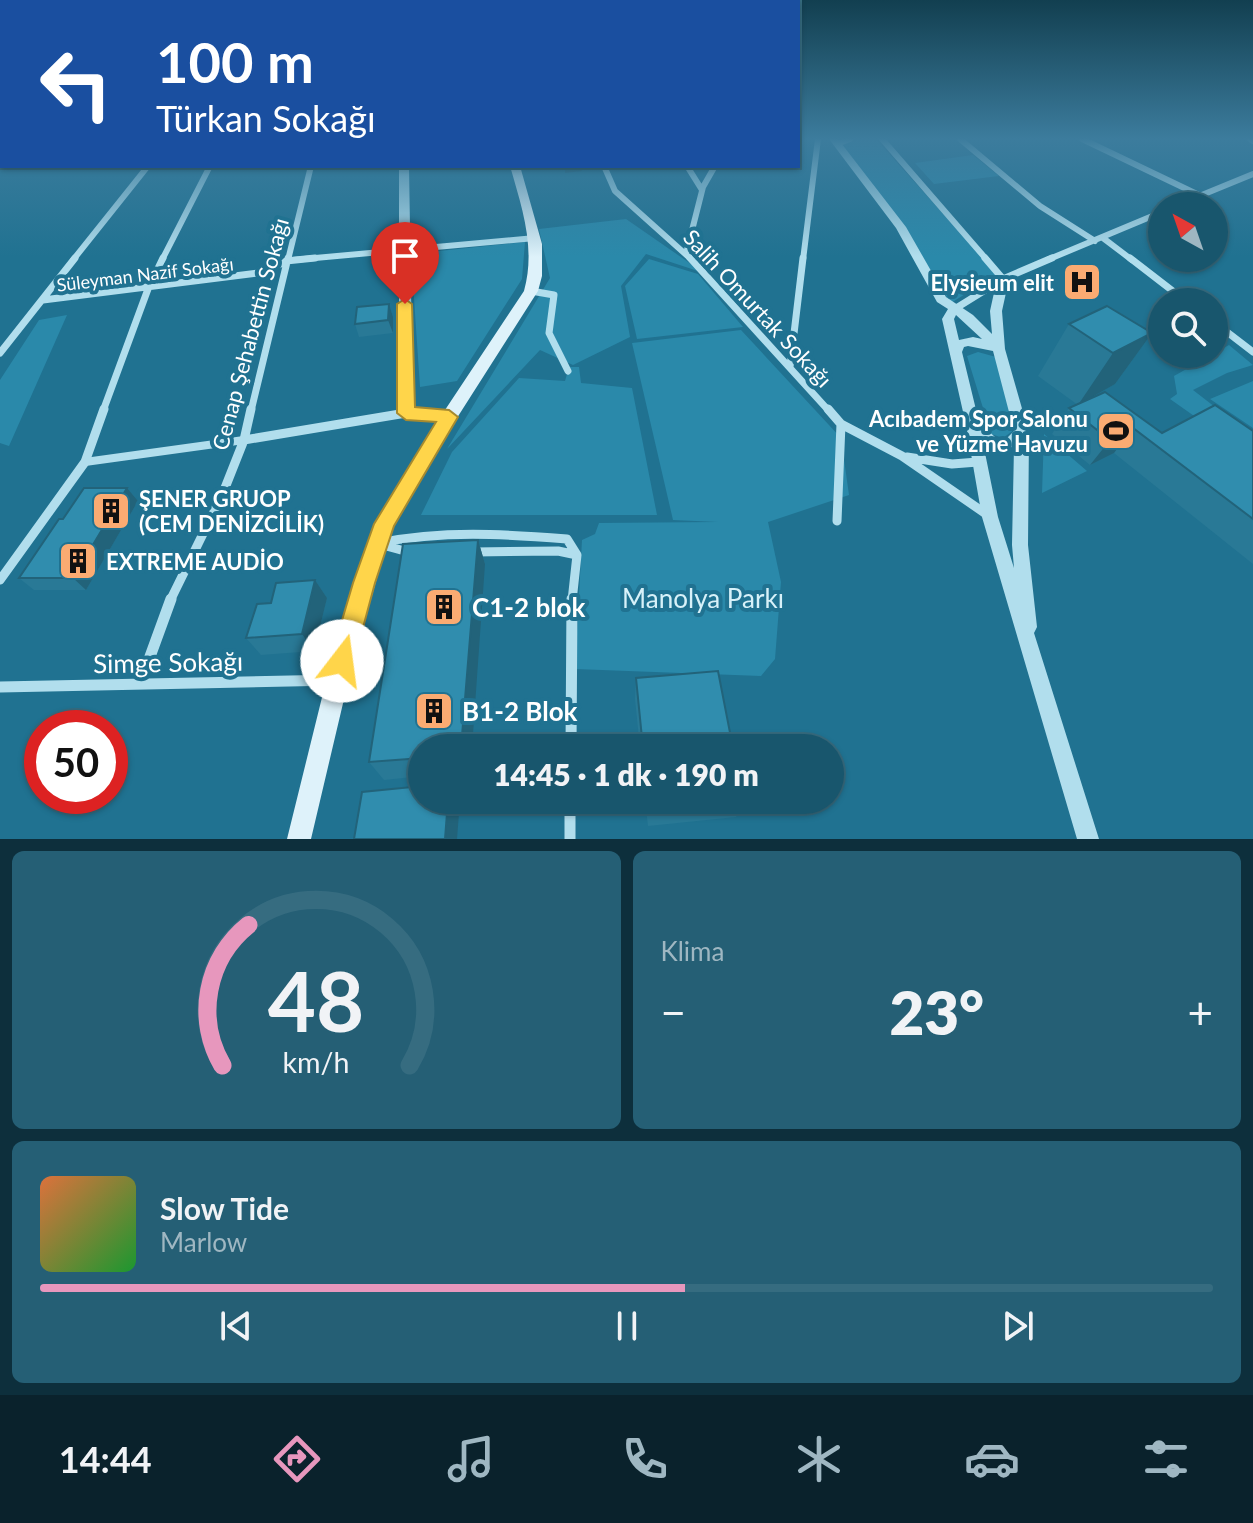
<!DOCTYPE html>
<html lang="tr">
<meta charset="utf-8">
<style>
body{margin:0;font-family:Lato,sans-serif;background:#255f75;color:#f1f3f6;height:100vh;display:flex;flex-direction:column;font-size:30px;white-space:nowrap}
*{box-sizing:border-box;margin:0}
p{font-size:26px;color:#9fb7c2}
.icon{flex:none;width:44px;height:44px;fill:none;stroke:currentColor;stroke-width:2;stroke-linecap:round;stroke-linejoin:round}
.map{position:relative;height:839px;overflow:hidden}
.sheet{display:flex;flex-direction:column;gap:12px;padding:12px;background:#0d2f3c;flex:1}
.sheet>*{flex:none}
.banner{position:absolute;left:0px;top:0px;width:800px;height:168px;box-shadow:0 2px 6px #0004,0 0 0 2px #366c80;background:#1a4fa0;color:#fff;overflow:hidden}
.needle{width:52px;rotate:320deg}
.buttons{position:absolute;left:1148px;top:192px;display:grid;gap:16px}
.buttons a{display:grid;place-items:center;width:80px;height:80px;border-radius:50%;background:#18566d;box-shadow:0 2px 6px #0004,0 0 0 2px #366c80;font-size:40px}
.speed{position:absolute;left:24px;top:710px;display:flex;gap:16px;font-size:40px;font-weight:700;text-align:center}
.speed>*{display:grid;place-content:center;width:104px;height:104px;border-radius:50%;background:#18566d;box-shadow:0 2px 6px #0004,0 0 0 2px #366c80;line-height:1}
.speed .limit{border:12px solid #d22;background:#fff;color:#111}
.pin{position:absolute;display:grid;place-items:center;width:68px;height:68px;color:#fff;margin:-82px -34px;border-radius:50% 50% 50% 0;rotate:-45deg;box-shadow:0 0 8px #0007}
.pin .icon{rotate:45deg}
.me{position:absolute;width:88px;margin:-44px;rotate:15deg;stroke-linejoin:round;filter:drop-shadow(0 0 6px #0008)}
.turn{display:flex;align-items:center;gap:28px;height:168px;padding:0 24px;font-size:36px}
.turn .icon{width:104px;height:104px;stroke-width:2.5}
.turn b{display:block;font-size:56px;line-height:68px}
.big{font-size:60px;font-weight:800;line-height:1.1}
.sheet .card{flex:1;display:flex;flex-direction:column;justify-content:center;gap:12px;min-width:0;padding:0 28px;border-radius:12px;background:#255f75}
.sheet .dial{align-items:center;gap:0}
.dial svg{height:208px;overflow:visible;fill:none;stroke:#366c80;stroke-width:7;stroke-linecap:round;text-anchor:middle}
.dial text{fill:#f1f3f6;stroke:none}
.song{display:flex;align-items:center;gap:24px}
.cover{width:96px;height:96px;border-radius:12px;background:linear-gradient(135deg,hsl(20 70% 55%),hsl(130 70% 35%))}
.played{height:8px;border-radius:4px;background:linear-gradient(90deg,#e797bd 55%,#366c80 55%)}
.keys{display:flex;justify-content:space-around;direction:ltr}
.heat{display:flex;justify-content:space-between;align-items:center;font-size:44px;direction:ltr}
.sheet .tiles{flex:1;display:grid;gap:12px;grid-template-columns:1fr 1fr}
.card:last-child{grid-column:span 2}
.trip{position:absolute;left:408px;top:734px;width:436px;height:80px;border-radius:40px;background:#18566d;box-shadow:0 2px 6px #0004,0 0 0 2px #366c80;font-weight:800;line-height:80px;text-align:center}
.dock{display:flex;height:128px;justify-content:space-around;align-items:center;background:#0a222c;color:#9fb7c2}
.dock .icon{width:56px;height:56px}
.dock .current{color:#e797bd}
.dock b{font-size:36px;color:#f1f3f6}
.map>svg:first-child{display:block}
</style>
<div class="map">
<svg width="1253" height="839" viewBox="0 0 1253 839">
<rect width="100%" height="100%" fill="#207291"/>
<path fill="#2a89aa" d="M859 139H876L997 274 951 303 841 145Z
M973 155 999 176 934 184 915 163Z
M626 219 704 273 646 254 621 286 630 337 573 365 540 350 447 449 550 278 539 229Z
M525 242 522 279 457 381 420 387 411 254Z
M649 259 698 274 743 327 637 339 625 286Z
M67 315 9 446 0 443V380L39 320Z
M741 330 841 438 849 495 768 522 781 582 775 659 761 676 575 669 582 540 595 534 599 523 718 522 673 520 632 343Z
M1229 345 1253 365 1227 373 1193 390 1215 407 1197 418 1170 399 1177 394 1174 376Z
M978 352 996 357 1014 430 1003 438 991 434 967 356Z
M569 367H579L581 383 632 388 657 515H421L452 452 519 378 565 381Z
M1253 381V428L1210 399Z
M1044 434 1087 471 1042 493Z"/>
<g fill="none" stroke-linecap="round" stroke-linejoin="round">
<path stroke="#b1deed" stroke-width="8" d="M85 462 244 440"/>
<path stroke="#b1deed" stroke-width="6" d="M882 139 987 260
M960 139 1040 206 1095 241
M1082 139 1199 195
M1250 139 1253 141
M837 144 850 139
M604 166 615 191 692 260
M687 166 702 190
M1175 206 1253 174
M1103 238 1132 260
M686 254 703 187 715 166
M73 260 148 166
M162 260 210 166
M288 260 311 166
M293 260 535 238
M803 260 818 139
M1047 260 1162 212"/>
<path stroke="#b1deed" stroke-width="7" d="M690 258 829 411
M985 258 1003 279
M1130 258 1187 302
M531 291 554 295 549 333 568 371
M43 300 266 272 286 261 315 258
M953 310 1003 279 1052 258
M1214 322 1253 352
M0 353 75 258
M790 367 803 258
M103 411 148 289 163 258
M251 411 288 258"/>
<path stroke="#b1deed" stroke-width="9" d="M828 409 841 424 902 456 989 516
M244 440 406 413 449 416
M907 457 952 464 978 462
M837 521 841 424
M379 543C442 530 504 534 567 539L577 555
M379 544 412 553
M474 552 558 551 577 555
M0 580 85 462 104 409
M170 601 223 493 244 440 251 409
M572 601 577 555"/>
<path stroke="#b1deed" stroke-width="11" d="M140 684 171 599
M0 687 337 680
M571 748 572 599
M570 800V839"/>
<path fill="#b1deed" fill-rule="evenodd" d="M829 139H838L906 227 946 297 973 315 992 334 990 311 997 279 1003 276 1009 279 1002 311 1005 349 1029 433 1028 545 1037 627 1034 633 1099 839H1077L982 517 966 425 942 319 948 309 937 302 896 228ZM956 315 982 339 973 337 959 340 954 319ZM968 346 993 351 1014 431 1007 438H996L979 422 962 352 964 347ZM983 443 993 448 1014 447 1012 545 1014 568 998 517Z
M399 166H409L413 413 406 418 399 413Z"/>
<path fill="#def2fa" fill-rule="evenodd" d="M510 166H520L542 244V276L538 291 455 421 392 526 353 661 311 839H287L331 661 375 524 443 413 524 291C536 248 522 208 510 166Z"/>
</g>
<path fill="#297996" d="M389 304 393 317V333L359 337 355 324Z
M1069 324 1152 333 1115 384 1079 404 1162 433 1253 431V564L1114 453 1090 465 1052 434 1069 408 1078 405 1038 376Z
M127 488 138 501 86 590H34L19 578 63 519Z
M478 540 485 564 422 748V776L384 780 369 762Z
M315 580 327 598 314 651 261 655 246 638 271 603Z
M636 678 733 748H640L635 699Z
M645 800H743V801L736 817 648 826Z"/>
<path fill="#22637a" d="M565 166H581L582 171 565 173Z
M389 304 393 317V333L388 320Z
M1152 333 1115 384 1078 405 1113 353Z
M1133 428 1114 453 1090 465 1110 440Z
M127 488 138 501 86 590 73 578Z
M478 540 485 564 472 748H461Z
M315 580 327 598 314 651 302 634Z
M448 800H460L457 839H445Z"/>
<path fill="#308dae" stroke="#22637a" stroke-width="2" d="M389 304 388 320 355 324 357 307Z
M1107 306 1152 333 1113 353 1069 324Z
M1105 392 1162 433 1215 405 1253 431V519L1133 428 1110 440 1069 408Z
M84 488H127L73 578H19L59 519H63Z
M478 540 461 748H422V758L369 762 403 544Z
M315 580 302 634 246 638 257 604 271 603 276 583Z
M718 671 733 748H643L636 678Z
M422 786V800H448L445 839H354L362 792Z
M648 800H743V801L649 811Z"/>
<linearGradient id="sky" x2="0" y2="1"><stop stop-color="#123f50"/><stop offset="0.54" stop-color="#3c7c9d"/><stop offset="1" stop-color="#3c7c9d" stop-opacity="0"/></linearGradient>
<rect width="1253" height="257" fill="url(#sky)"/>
<path fill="#ffd54a" stroke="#a68a30" stroke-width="2" d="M405 299 412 304 415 407 449 410 458 417 394 526 375 583 354 661 351 669 342 672 334 669 330 661 353 583 374 524 436 422 406 420 397 413V304Z"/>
<defs>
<g id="hospital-square" transform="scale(2)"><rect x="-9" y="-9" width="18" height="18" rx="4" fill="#faab72" stroke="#207291"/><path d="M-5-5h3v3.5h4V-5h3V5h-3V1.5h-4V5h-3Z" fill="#111"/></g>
<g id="stadium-square" transform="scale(2)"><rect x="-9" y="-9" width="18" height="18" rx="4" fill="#faab72" stroke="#207291"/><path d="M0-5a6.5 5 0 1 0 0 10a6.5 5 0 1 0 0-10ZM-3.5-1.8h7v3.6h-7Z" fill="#111"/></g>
<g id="building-square" transform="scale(2)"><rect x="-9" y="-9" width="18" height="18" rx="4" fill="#faab72" stroke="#207291"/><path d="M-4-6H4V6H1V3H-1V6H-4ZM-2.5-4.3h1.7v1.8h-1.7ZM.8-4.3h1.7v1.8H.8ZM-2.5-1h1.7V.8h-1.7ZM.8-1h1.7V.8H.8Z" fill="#111"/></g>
</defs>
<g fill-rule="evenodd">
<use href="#hospital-square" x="1082" y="282"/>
<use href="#stadium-square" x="1116" y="431"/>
<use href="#building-square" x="111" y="511"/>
<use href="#building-square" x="78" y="561"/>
<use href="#building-square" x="444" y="607"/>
<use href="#building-square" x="434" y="711"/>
</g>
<g text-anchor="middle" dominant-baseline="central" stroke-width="8" stroke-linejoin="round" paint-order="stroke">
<g font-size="18" fill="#fff" stroke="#207291">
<text transform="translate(145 274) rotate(-7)">Süleyman Nazif Sokağı</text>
</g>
<g font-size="22" font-weight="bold" fill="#fff" stroke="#207291" text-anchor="end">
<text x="1054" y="282">Elysieum elit</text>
<text x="1088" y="418">Acıbadem Spor Salonu<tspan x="1088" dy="25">ve Yüzme Havuzu</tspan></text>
<text x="139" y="498" text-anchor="start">ŞENER GRUOP<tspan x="139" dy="25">(CEM DENİZCİLİK)</tspan></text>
<text x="106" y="561" text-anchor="start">EXTREME AUDİO</text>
</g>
<g font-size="22" fill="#fff" stroke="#207291">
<text transform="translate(758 308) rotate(47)">Salih Omurtak Sokağı</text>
<text transform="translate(250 334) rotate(-75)">Cenap Şehabettin Sokağı</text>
</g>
<g font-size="26" fill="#d7f1f9" stroke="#207291">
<text x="703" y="598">Manolya Parkı</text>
</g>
<g font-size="26" font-weight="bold" fill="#fff" stroke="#207291" text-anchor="start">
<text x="472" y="607">C1-2 blok</text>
<text x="462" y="711">B1-2 Blok</text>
</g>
<g font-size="26" fill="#fff" stroke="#207291">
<text transform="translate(168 662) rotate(-1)">Simge Sokağı</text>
</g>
</g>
</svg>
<div class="buttons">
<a><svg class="needle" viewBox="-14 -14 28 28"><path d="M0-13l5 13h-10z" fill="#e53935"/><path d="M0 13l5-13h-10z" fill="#9fb7c2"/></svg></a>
<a><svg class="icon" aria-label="search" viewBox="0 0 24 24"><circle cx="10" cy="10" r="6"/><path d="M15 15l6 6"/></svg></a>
</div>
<div class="speed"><div class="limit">50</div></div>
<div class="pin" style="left:405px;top:304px;background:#d93025"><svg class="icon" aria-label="arrive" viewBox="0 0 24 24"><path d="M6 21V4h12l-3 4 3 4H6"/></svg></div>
<svg class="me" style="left:342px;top:661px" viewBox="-20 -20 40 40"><circle r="19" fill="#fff"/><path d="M0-13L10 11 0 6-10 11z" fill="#ffd54a"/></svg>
<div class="trip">14:45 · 1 dk · 190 m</div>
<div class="banner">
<div class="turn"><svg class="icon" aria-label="left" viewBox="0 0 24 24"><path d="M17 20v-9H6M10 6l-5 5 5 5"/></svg><div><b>100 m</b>Türkan Sokağı</div></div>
</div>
</div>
<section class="sheet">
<div class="tiles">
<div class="card dial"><svg viewBox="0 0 100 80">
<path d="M14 69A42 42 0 1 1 86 69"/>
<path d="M14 69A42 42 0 0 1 24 15" stroke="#e797bd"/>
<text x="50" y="56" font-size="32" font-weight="700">48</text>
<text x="50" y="72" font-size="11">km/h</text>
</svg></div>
<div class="card"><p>Klima</p>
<div class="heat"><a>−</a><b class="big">23°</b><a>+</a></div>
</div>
<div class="card">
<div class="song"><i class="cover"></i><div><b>Slow Tide</b><p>Marlow</p></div></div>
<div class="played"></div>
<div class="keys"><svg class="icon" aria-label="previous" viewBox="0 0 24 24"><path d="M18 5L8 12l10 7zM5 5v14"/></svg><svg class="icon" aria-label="pause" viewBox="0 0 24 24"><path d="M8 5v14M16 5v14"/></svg><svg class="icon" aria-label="next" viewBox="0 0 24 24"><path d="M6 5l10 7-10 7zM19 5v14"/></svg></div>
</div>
</div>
</section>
<nav class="dock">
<b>14:44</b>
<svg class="icon current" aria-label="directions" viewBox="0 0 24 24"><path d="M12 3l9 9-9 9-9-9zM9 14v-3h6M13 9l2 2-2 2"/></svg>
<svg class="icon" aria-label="music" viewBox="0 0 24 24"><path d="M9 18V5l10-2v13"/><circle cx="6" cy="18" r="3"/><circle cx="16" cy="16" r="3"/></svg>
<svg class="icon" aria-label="phone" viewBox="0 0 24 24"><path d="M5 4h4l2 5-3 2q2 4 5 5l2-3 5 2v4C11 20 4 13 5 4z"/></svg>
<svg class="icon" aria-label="climate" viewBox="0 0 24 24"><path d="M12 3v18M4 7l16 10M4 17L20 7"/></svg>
<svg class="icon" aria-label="car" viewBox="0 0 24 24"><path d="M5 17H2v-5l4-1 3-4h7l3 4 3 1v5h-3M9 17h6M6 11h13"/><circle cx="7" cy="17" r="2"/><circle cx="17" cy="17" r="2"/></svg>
<svg class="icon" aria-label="filters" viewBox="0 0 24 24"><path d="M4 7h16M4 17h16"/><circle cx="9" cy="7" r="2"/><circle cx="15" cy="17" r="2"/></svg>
</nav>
